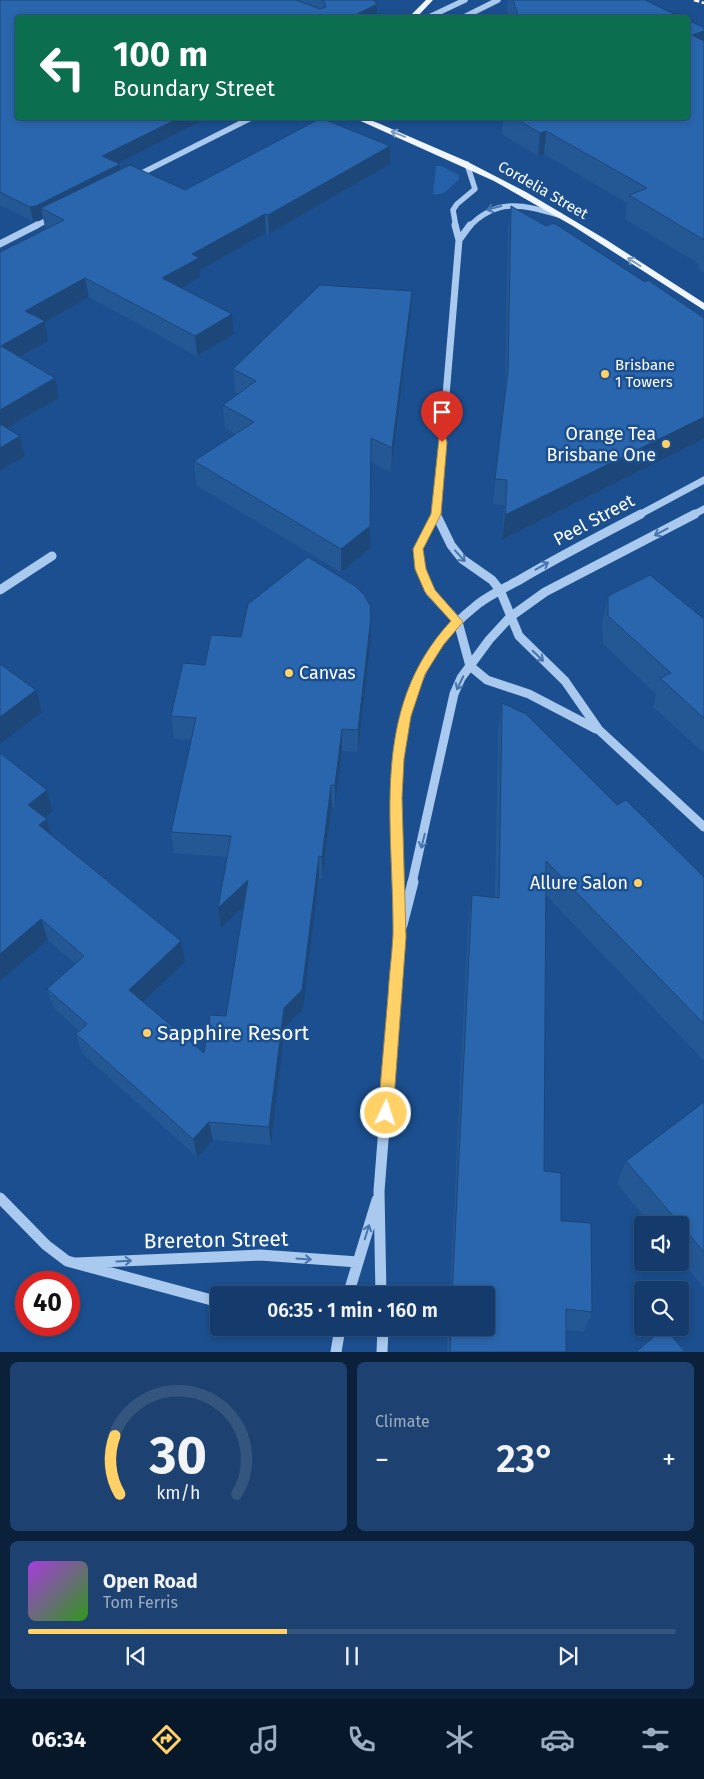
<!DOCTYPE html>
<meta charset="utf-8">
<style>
body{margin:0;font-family:"Fira Sans",sans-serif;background:#1d4271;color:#f1f3f6;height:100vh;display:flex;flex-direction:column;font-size:19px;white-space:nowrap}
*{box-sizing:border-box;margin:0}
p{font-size:16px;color:#9dadc1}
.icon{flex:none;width:28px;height:28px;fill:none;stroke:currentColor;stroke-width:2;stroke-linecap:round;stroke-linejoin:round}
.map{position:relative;height:1352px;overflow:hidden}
.drawer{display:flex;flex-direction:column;gap:10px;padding:10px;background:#0b203b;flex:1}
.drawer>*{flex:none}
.guide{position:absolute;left:15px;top:15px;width:675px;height:105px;border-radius:5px;box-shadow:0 2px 8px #0003,0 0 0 1px #33557e;background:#0b6e4f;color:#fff;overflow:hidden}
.fabs{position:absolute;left:634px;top:1216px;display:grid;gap:10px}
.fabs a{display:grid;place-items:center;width:55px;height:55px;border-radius:5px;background:#143b6b;box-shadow:0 2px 8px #0003,0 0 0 1px #33557e;font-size:25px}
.speed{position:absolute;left:15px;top:1271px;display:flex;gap:10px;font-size:25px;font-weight:700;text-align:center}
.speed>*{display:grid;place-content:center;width:65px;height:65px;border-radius:50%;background:#143b6b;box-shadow:0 2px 8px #0003,0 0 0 1px #33557e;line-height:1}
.speed .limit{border:8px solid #d22;background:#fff;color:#111}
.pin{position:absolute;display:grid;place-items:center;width:42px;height:42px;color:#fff;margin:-51px -21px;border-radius:50% 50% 50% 0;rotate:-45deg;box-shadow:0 0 5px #0007}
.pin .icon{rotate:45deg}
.me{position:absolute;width:55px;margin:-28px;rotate:4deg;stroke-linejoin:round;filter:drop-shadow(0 0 4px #0008)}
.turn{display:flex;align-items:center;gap:18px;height:105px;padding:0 15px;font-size:22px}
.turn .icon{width:65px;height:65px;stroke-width:2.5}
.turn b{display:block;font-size:35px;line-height:42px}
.big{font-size:38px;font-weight:600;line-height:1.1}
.drawer .tile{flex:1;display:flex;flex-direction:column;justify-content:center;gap:8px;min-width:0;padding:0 18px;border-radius:8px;background:#1d4271}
.drawer .dial{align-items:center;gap:0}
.dial svg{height:130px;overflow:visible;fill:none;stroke:#33557e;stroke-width:7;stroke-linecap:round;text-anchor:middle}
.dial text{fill:#f1f3f6;stroke:none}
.song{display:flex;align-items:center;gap:15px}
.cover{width:60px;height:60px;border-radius:8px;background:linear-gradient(135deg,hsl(280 70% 55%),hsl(110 70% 35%))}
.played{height:5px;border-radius:2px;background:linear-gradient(90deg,#ffd166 40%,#33557e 40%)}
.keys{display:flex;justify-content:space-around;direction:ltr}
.heat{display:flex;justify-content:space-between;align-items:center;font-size:28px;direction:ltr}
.drawer .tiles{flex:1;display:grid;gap:10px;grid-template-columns:1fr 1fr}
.tile:last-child{grid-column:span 2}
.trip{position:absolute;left:210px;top:1286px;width:285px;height:50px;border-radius:5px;background:#143b6b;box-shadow:0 2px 8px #0003,0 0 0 1px #33557e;font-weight:600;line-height:50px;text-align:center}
.dock{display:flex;height:80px;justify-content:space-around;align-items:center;background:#08182b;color:#9dadc1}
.dock .icon{width:35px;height:35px}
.dock .selected{color:#ffd166}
.dock b{font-size:22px;color:#f1f3f6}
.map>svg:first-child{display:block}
</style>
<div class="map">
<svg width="704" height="1352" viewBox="0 0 704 1352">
<rect width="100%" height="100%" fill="#1b4f8f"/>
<path fill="#2461a8" d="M436 166H441L459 175V179C451 186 445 197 433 194Z"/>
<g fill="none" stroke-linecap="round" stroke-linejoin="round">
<path stroke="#a9c9ee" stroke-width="5.5" d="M427 18 465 0
M462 18 498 0
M134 177 251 118
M34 227 53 217
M456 227 453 210 457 204 475 189 467 164
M469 227C497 197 524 205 559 215"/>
<path stroke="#a9c9ee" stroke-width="7" d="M459 240 470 225
M0 244 37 225
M436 515 459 240 455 225
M639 515 704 480
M693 515 704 509"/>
<path stroke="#a9c9ee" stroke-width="9" d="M436 514 451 545 462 559 492 580 500 590 519 636 565 681 599 730 704 827
M436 514 418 549 421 569 430 592 458 622
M0 590 52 556
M458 622 470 666 487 680 529 694 596 729
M398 883C396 779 386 675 478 604 491 594 507 587 521 579 560 556 601 535 641 514
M412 883 454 694 461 678 489 640 510 617 545 592 695 514"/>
<path stroke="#a9c9ee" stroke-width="11" d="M402 925 413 882
M0 1198 46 1245 67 1261 219 1302
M76 1263 260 1255 358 1262
M348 1295 377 1200
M381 1295 379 1191 399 937 398 882
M336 1352 340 1328
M382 1352 383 1328"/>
<path fill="#f0f6ff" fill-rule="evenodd" d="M426 0H433L416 18H408Z
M354 118H364L378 123 466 161 526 192 605 239 704 303V310L573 226 494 181Z"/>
<path stroke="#fff" stroke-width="2.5" stroke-dasharray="5.5 2.5" stroke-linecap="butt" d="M694 0 704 3"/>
</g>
<path fill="#245895" d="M0 0H373L377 18H18V118H208L117 163 120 169 185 190 390 164 269 234 266 233 200 270V277L181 288 232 314 234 334 197 356 89 297 45 322 48 341 20 357 59 398 7 428 20 436 25 456 0 471V252L47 228 45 227 43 218 38 220 33 221 0 205Z
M508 0H645L682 18H509L507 11Z
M704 28V273L698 269 699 264 625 219 627 203 544 154 538 156 502 134 503 118H688Z
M511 206 645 282 704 318V439L502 540 504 505 493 504 505 392 508 230Z
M412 291 411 313 391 472 371 462 370 549 341 572 196 485 194 461 235 434 225 428 223 405 238 394 235 392 233 369Z
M608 596 704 619V753L653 707 656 694 603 644 602 624Z
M241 637 371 639 358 752 342 751 335 807H332L322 878H319L303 1010 285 1027 271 1145 213 1140 197 1157 82 1053 76 1034 79 1031 54 1008 47 989 75 964 48 940 0 981 47 790 53 811 45 818 47 819 51 835 185 962 142 1001 204 1053 226 1016 244 907 221 928 218 908 227 857 174 853 171 832 191 740 174 739 171 716 205 665Z
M502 703 617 805 704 877V1061L546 895 544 1171 592 1312 584 1332 566 1330V1352H447L448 1328H486V1295H450L468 923 472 895 495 897 498 732Z
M704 1102V1288L680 1260V1225H651L617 1184 626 1161Z"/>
<path fill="#1d4779" d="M377 4V18H349Z
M704 31V50L692 35Z
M179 118H208L104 170 102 156Z
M546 131 544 154 538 156 540 133Z
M390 146V164L269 234 268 215Z
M120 164 121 178 41 208 43 218 38 220 33 221 30 207Z
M265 214 266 233 200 270V277L165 298 162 278 192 254Z
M85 278 89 297 45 322 48 341 5 365 1 346 25 311Z
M412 291 411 313 391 472 392 448Z
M232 314 234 334 197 356 195 336Z
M55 378 59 398 0 432V410Z
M704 417V439L502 540 505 515Z
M20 436 25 456 0 471V448Z
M370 526V549L341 572V549Z
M371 617V639L358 752V730Z
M36 690 42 712 0 744V717Z
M342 729V751L335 807V785Z
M331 785 332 807 322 878V857Z
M47 790 53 811 34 827 28 805Z
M47 819 53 841 39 825Z
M319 856V878L303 1010 285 1027 271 1145 269 1127 284 1008Z
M248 880 250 901 221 928 218 908Z
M41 919 48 940 0 981V954Z
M181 941 185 962 134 1010 129 990Z
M209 1122 213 1140 197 1157 193 1139Z"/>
<path fill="#2a66ad" stroke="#1d4779" d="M0 0H296L320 9 326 7 324 1 321 0H373L377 4 349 18H18V118H179L102 156 120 164 36 206 30 207 0 192Z
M513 0H645L682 18H519Z
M688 20 704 28V31L692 35 704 41V240L629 195 647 188 546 131 540 133 515 118H688Z
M321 118 390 146 268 215 265 214 192 254 199 258 162 278 232 314 195 336 85 278 25 311 45 321 1 346 55 378 0 410V252L64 220 41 208 130 165 185 190Z
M511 206 546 226 554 223 645 282 648 280 704 318V417L505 515 507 480 495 479 508 370Z
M320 285 412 291 392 448 371 438 370 526 341 549 194 461 254 422 223 405 256 381 233 369Z
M0 424 20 436 0 448Z
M308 557 355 586 364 595 370 605 371 617 358 730 342 729 335 785H331L322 857 319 856 302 990 284 1008 269 1127 209 1122 193 1139 76 1034 87 1024 47 989 84 956 41 919 0 954V753L47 790 28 805 47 819 39 825 181 941 129 990 204 1053 210 1015 226 1016 248 880 218 908 231 836 171 832 196 718 171 716 183 663 205 665 211 635 241 637 248 604Z
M650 575 704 619V718L660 678 671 673 608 616V596Z
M0 664 36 690 0 717Z
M502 703 526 714 617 805 626 800 704 877V1024L546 861 544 1171 561 1173V1221L591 1223 592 1312 566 1309V1352H450L451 1328H486V1295H452L472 895 499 898Z
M704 1102V1252L626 1161Z
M664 1328H665L685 1352H636Z"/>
<defs><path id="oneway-shaft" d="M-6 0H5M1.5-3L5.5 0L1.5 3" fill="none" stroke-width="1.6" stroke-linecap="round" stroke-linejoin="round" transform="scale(1.25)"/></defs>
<g stroke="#7b9ac1">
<use href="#oneway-shaft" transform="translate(398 134) rotate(-158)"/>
<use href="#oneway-shaft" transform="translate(634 262) rotate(-148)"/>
</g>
<g stroke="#4674ac">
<use href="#oneway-shaft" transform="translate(494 208) rotate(165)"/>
<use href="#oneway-shaft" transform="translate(661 532) rotate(152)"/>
<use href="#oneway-shaft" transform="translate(460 556) rotate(48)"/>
<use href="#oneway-shaft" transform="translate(542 566) rotate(-29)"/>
<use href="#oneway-shaft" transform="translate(538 656) rotate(44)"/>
<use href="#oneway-shaft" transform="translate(460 683) rotate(116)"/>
<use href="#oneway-shaft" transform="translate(423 841) rotate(104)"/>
<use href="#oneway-shaft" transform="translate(367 1232) rotate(-73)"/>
<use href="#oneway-shaft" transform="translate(304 1259) rotate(4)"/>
<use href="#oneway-shaft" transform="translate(124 1261) rotate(-3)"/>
</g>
<path fill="#ffd166" stroke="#a68842" d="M439 439H446L447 442 441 514 423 549 426 569 435 590 463 622 444 644 425 674 411 716 404 759 402 798 406 937 393 1113 391 1118 386 1120 380 1118 378 1113C381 1074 385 1035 388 996 389 976 392 955 393 935 394 825 368 710 451 621L425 592 415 569 413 549 431 514Z"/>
<g fill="#ffd166" stroke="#1b4f8f" stroke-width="2">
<circle cx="605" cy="374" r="5"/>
<circle cx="666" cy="444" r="5"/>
<circle cx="289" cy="673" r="5"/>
<circle cx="638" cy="883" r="5"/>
<circle cx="147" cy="1033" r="5"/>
</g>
<g text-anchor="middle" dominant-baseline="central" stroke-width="5" stroke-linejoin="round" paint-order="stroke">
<g font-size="15" fill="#fff" stroke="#1b4f8f">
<text transform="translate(543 190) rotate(30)">Cordelia Street</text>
</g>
<g font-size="15" fill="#fff" stroke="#1b4f8f" text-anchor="start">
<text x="615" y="365">Brisbane<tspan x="615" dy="17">1 Towers</tspan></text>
</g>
<g font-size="18" fill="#fff" stroke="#1b4f8f" text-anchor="end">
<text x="656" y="434">Orange Tea<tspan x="656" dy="21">Brisbane One</tspan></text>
<text x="299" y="673" text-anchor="start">Canvas</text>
<text x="628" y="883">Allure Salon</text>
</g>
<g font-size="18" fill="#fff" stroke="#1b4f8f">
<text transform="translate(594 520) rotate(-28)">Peel Street</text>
</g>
<g font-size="21" fill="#fff" stroke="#1b4f8f" text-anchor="start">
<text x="157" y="1033">Sapphire Resort</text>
</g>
<g font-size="21" fill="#fff" stroke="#1b4f8f">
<text transform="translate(216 1240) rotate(-1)">Brereton Street</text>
</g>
</g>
</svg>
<div class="fabs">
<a><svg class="icon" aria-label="sound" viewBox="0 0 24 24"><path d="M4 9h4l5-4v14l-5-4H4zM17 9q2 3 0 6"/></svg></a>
<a><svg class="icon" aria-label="search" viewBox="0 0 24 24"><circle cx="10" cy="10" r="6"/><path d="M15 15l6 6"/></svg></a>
</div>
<div class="speed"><div class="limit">40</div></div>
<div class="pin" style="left:442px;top:442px;background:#d93025"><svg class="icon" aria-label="arrive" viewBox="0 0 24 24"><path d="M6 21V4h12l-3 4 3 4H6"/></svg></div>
<svg class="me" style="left:386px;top:1113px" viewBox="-20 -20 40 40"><circle r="17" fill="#ffd166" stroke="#fff" stroke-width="3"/><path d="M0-11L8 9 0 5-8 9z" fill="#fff"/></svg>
<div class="trip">06:35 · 1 min · 160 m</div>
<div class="guide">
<div class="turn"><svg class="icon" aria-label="left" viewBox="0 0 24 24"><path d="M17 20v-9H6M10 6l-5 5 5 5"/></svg><div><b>100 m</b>Boundary Street</div></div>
</div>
</div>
<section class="drawer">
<div class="tiles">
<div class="tile dial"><svg viewBox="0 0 100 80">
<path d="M14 69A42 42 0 1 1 86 69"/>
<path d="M14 69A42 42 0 0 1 11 33" stroke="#ffd166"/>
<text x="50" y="56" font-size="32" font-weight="700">30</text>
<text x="50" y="72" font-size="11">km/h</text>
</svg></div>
<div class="tile"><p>Climate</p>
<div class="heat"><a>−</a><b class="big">23°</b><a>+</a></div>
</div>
<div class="tile">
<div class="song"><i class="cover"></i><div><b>Open Road</b><p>Tom Ferris</p></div></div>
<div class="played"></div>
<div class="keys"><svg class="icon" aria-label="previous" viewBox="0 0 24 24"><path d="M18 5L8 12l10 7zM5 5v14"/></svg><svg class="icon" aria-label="pause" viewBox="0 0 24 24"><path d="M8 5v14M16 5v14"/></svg><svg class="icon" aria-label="next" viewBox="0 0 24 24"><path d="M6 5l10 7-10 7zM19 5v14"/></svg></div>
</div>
</div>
</section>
<nav class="dock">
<b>06:34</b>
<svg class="icon selected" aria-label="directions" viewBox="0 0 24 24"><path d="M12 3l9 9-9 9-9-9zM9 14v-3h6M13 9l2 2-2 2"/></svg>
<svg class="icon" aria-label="music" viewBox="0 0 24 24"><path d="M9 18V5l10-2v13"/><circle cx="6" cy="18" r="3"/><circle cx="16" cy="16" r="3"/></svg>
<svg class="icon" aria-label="phone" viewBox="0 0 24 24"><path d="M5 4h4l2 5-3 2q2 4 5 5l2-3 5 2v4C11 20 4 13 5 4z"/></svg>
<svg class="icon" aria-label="climate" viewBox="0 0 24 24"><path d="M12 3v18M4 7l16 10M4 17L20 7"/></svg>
<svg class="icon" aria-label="car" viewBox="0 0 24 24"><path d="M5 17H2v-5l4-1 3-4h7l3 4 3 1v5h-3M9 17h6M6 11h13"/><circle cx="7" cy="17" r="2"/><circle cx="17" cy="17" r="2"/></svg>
<svg class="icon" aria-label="filters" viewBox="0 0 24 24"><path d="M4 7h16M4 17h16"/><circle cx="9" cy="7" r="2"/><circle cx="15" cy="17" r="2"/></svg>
</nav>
